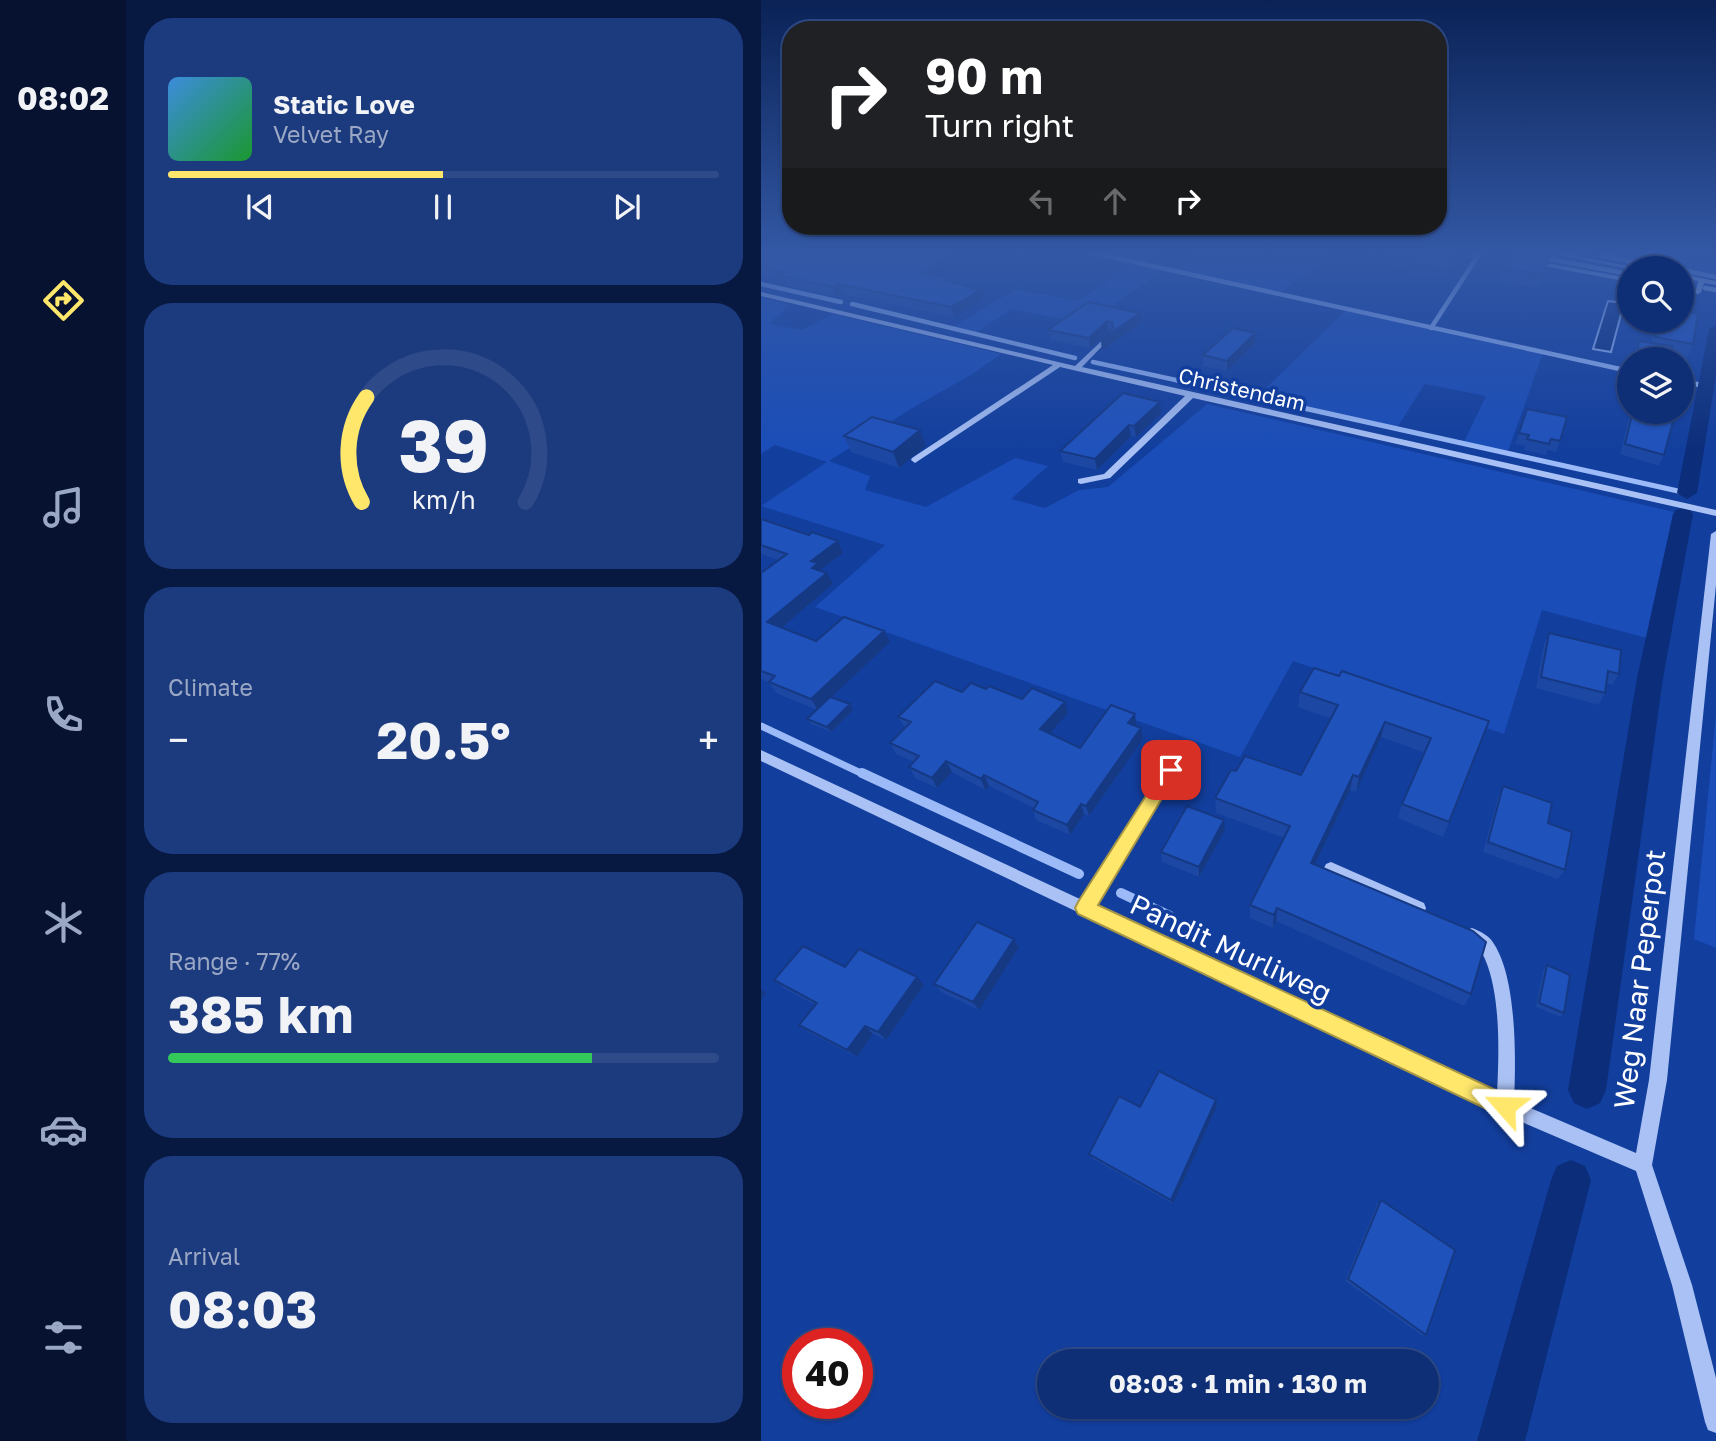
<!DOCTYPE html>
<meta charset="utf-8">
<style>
body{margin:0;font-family:"Golos Text",sans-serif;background:#1c3a7e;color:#f1f3f6;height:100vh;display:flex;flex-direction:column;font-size:26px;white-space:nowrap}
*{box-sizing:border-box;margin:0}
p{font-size:23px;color:#9ba8c5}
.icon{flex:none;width:38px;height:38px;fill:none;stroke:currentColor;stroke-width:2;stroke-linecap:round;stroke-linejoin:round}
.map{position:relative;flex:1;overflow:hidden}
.panel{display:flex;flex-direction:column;gap:18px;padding:18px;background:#081941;width:635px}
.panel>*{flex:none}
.guide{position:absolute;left:21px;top:21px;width:665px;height:214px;border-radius:28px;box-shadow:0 2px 5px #0004,0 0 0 2px #2e4a88;background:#202124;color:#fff;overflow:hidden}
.buttons{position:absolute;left:856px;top:256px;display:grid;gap:14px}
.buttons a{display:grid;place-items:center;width:77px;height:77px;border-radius:50%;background:#0e2e76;box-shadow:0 2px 5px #0004,0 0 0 2px #2e4a88;font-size:35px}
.speed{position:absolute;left:21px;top:1328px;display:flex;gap:14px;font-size:35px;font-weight:700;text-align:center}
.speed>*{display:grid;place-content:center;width:91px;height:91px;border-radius:50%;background:#0e2e76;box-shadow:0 2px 5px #0004,0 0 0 2px #2e4a88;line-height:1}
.speed .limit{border:10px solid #d22;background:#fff;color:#111}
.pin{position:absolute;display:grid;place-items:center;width:60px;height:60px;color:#fff;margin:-30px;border-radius:14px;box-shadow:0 4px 10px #0006}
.me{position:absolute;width:77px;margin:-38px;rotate:295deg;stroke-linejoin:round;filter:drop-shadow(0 0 5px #0008)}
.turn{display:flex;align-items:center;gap:24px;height:147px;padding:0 28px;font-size:32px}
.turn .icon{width:91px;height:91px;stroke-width:2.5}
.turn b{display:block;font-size:49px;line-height:60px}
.lanes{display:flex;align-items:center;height:66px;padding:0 28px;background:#0003;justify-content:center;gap:35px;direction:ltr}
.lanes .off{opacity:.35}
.big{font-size:52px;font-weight:700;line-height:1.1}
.panel .widget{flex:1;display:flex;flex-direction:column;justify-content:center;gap:10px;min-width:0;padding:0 24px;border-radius:28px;background:#1c3a7e}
.panel .dial{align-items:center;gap:0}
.dial svg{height:182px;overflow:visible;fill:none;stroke:#2e4a88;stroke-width:7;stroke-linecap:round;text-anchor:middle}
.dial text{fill:#f1f3f6;stroke:none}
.song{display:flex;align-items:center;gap:21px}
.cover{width:84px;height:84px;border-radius:10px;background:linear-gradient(135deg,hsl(210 70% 55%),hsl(130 70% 35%))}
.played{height:7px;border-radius:4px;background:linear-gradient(90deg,#ffe76c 50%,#2e4a88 50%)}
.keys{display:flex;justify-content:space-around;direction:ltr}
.heat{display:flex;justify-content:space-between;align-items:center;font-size:38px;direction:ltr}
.charge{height:10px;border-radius:5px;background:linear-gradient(90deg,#34c759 77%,#2e4a88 0)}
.trip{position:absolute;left:276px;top:1349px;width:402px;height:70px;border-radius:35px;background:#0e2e76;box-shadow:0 2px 5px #0004,0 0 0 2px #2e4a88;font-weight:700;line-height:70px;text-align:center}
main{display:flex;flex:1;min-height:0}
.tab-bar{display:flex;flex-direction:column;width:126px;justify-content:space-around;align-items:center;background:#06122f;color:#9ba8c5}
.tab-bar .icon{width:49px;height:49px}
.tab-bar .selected{color:#ffe76c}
.tab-bar b{font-size:32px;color:#f1f3f6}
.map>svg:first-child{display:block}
</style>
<main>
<nav class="tab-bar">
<b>08:02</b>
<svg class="icon selected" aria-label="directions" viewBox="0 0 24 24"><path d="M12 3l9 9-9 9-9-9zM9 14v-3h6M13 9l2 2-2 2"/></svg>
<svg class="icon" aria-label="music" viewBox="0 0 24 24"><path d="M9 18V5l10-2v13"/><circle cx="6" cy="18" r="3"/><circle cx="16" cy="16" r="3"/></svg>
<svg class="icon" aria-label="phone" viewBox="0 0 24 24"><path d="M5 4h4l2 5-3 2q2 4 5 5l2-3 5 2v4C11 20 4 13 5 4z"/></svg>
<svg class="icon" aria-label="climate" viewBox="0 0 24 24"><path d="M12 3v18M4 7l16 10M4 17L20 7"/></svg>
<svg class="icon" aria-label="car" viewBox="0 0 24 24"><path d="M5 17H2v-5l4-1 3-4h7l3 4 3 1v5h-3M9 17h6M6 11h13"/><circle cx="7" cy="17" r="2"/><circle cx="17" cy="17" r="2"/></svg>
<svg class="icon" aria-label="filters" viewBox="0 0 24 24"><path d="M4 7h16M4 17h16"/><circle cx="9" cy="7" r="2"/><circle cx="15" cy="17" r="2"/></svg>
</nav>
<section class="panel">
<div class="widget">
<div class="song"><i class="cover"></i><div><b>Static Love</b><p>Velvet Ray</p></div></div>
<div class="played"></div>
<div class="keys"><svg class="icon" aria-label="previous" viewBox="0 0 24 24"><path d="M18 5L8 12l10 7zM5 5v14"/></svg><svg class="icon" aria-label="pause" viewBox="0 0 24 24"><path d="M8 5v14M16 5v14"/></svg><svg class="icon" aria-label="next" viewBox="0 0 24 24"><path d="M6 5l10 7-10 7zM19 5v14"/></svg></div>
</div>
<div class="widget dial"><svg viewBox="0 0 100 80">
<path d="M14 69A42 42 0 1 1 86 69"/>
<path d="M14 69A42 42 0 0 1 16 23" stroke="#ffe76c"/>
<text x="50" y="56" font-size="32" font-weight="700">39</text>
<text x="50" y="72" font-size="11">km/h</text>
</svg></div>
<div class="widget"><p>Climate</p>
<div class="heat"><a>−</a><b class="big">20.5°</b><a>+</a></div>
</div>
<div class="widget"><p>Range · 77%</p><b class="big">385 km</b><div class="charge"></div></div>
<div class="widget"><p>Arrival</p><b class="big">08:03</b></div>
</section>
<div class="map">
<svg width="955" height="1441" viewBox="0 0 955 1441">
<rect width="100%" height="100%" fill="#123e9d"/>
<path fill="#1a4db8" d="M367 251H405L386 264 406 269 348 307 315 322 251 309 213 334 190 328 255 289 317 301 373 262 355 258Z
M441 251H567L574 252 517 294 414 271Z
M838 251H955V277L921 270 920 268H906L836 255Z
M0 298 29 305 8 324 41 330 72 314 240 354 213 373 153 407 68 461 109 476 104 490 165 507 254 458 287 466 250 499 284 508 318 490 347 487 446 404 922 514 897 641 781 610 743 734 532 661 479 757 54 607 124 545 0 506 66 462 14 445 0 454Z
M586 309 782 353 746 454 702 444 725 396 664 384 635 429 495 398Z
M955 714V948L933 939Z"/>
<path fill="#0b2d7a" stroke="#9bbaf7" stroke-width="2" d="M847 301 863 303 850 352 832 349Z"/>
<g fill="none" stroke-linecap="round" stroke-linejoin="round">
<path stroke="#9bbaf7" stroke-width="4.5" d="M323 251 868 371
M746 251 762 254
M812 251 824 253
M842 256 906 268
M778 257 868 274
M920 270 955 277
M0 284 80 302
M920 284 930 286
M944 288 955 290
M91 304 314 358
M670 328 720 251
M332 362 424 382
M920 381 926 382"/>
<path stroke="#9bbaf7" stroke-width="5" d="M416 380 926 493
M920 381 944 386"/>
<path stroke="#9bbaf7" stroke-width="7" d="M0 726 104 775"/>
<path stroke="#9bbaf7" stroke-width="10" d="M101 773 318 874
M360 893 409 916"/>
<path fill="#0b2d7a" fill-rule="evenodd" d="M955 325V376L936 493 926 499 916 493 948 329Z
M922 508 929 510 932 514 902 678 845 1090 839 1103 826 1109 813 1103 807 1090 876 678 912 514 915 510Z
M810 1160 824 1166 830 1180 764 1441H716L790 1180 796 1166Z"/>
<path fill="#a9c1f4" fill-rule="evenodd" d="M779 251H790L877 268 868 269Z
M785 263 868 278V282L783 266Z
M920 274 955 281V285L943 283 940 292 937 294 920 291V287L935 290 937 281 920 278Z
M0 292 314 366 349 333 351 334V336L321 367 955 510V516L432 398 349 478 320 484 317 483V479L343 474 424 396 299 367 154 463 150 460 151 458 292 365 0 296Z
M955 531V585L906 1080 891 1165 931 1285 955 1378V1433L947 1430 944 1422 911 1285 875 1171 721 1105 0 761V750L321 900 405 766H415L416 770 415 774 334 906 736 1094C738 1054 740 996 724 959 720 948 708 945 703 935L706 930 711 928C719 931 729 936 733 944 756 979 755 1060 753 1101L875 1153 888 1080 950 534Z
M570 862 663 903 665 908 663 913 658 915 653 913 565 872 563 868 565 864Z"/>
</g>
<path fill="#1c47a2" d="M0 251 196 252 199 261 173 276 190 283 220 290 222 299 193 317 81 294 75 296 22 285 20 279 0 275Z
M657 251H706L685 279 650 273 651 269 606 262 607 253 656 252Z
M743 268 785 269 777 288 739 282Z
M327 302 380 323 341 350 340 340 349 331H347L329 348 289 340 287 330Z
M925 312 932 344 926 359 909 356 908 359H873L874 351 878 341 890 343 895 320H920Z
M494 333V343L466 371 442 366V355Z
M399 402 400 413 375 437 370 436 336 470 302 462 299 451Z
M870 411H915L903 455 898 466 859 454Z
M758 433 799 441 795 452 786 450 785 455 763 450 764 446 754 444Z
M83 436 165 446 138 468 90 452Z
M0 519 48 535 77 541 82 553 60 569 72 584 20 628 55 641 129 642 70 697 89 704 92 710 70 732 50 724 46 719 56 710 15 693 8 682 0 679V573L17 560 0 554Z
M788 633 858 674 851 685 846 683 844 693 838 705 775 688 783 644Z
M578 676 728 721 682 837 637 818 641 804 664 753 620 737 595 792 589 790 554 865 710 994 703 1006 515 921 512 928 489 918V905L523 838 455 813 454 798 475 771 540 775 570 719 537 707 539 692Z
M225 689 307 713 289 733 319 748 375 725V726L382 739 328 816 323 814 309 835 275 820 272 810 273 808 228 786 224 790 191 772 176 788 154 778 148 767 153 762 135 754 129 743 144 728 137 717 201 692Z
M742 786 787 823 804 870 797 879 722 852 737 797Z
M464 830 438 877 401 862 400 852Z
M253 939 258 947 218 1010 180 992 173 984Z
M786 965 803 1013 799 1017 775 1007 782 970Z
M84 967 163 985 125 1040 112 1034 96 1057 49 1033 38 1025 54 1005 24 989 13 980Z
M455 1100 456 1106 412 1204 332 1159 328 1154 379 1107Z
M620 1200 665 1335H660L584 1281 616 1204Z"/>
<path fill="#163984" d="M702 251H706L685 279 686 270Z
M196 252 199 261 162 283 160 273Z
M789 255 785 269 777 288 781 274Z
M77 284 81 294 75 296 72 287Z
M220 290 222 299 193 317 190 307Z
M379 313 380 323 341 350 340 340Z
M346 321 347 331 329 348 328 338Z
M494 333V343L466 371V361Z
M399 402 400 413 375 437 373 426Z
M368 425 370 436 336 470 334 459Z
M159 430 165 446 138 468 132 452Z
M77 541 82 553 60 569 63 574 51 568 50 561Z
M66 573 72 584 13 634 6 622Z
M123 631 129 642 57 710 50 699Z
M304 702 307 713 283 740 279 729Z
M89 704 92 710 70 732 66 727Z
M374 714 375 725 369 734 367 723Z
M624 722 620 737 595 792 598 777Z
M380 728 382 739 328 816 325 806Z
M185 761 191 772 176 788 171 778Z
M223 775 228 786 224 790 220 779Z
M592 775 589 790 548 877 550 863Z
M320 804 323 814 309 835 306 825Z
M463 820 464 830 438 877V867Z
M516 908 515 921 512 928 513 915Z
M253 939 258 947 218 1010 212 1002Z
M156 977 163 985 125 1040 117 1032Z
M0 989 5 993 0 1000Z
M104 1026 112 1034 96 1057 86 1050Z
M455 1100 456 1106 412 1204 410 1200Z"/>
<path fill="#2052bc" stroke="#163984" stroke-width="2" d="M0 251H115L121 252 124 251H190L196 252 160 273 189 279 185 281 220 290 190 307 77 284 72 287 18 275 25 272 0 266Z
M609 251H649V252H656L657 251H702L686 270 651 265 654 261 607 253Z
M753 251H766L789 255 781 274 743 268Z
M920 298 927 299 925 312 937 314 932 344 894 337 898 320H920Z
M327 302 379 313 340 340 352 328 351 322 346 321 328 338 287 330Z
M472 328 494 333 466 361 442 355Z
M878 341 911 346 908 359H875Z
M362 393 399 402 373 426 368 425 334 459 299 451Z
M766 409 806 417 799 441 790 439 788 444 766 439 768 435 758 433Z
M872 411H915L903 455 864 444Z
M111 417 159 430 132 452 83 436Z
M0 519 48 535 51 532 77 541 50 561 57 563 51 568 66 573 6 622 55 641 83 617 123 631 50 699 8 682 14 676 0 671V573L26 554 0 545Z
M788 633 860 650 858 674 847 671 844 693 780 677Z
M553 668 578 676 581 671 728 721 688 822 641 804 670 738 624 722 598 777 592 775 550 863 712 931 725 942 710 994 516 908 513 915 489 905 529 826 454 798 470 770 475 771 484 756 540 775 577 705 539 692Z
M174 681 201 692 210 683 225 689 228 686 261 699 271 688 304 702 279 729 319 748 350 705 374 714 367 723 380 728 325 806 320 804 306 825 272 810 277 802 223 775 220 779 185 761 171 778 148 767 158 756 129 743 150 722 137 717Z
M69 697 89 704 66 727 46 719Z
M742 786 791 803 787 823 811 832 804 870 727 842Z
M426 806 463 820 438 867 400 852Z
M216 922 253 939 212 1002 173 984Z
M42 946 84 967 98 949 156 977 117 1032 104 1026 86 1050 38 1025 56 1003 13 980Z
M786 965 809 975 803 1013 778 1003Z
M398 1071 455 1100 410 1200 328 1154 358 1096 379 1107Z
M620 1200 694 1250 665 1335 587 1279Z"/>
<linearGradient id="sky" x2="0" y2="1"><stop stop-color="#0a2256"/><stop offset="0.56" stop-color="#3358a5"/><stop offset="1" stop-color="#3358a5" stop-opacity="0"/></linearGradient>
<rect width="955" height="452" fill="url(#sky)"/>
<path fill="#ffe76c" stroke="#a69646" stroke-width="2" d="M410 764 415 766 418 770 337 905 752 1098 756 1106 752 1114 744 1117 736 1114 317 914 314 908 317 902 404 766Z"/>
<g text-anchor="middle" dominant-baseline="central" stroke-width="7" stroke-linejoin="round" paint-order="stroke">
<g font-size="21" fill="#fff" stroke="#123e9d">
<text transform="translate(481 389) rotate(13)">Christendam</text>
</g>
<g font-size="28" fill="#fff" stroke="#123e9d">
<text transform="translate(470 948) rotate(25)">Pandit Murliweg</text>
<text transform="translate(878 979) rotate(-83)">Weg Naar Peperpot</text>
</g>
</g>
</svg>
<div class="buttons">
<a><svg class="icon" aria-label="search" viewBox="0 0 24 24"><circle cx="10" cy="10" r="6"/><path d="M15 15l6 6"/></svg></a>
<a><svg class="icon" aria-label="layers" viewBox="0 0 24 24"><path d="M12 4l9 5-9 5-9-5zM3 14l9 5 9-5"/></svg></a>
</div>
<div class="speed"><div class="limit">40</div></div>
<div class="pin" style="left:410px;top:770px;background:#d93025"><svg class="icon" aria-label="arrive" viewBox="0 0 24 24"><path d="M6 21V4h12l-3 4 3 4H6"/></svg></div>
<svg class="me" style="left:744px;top:1106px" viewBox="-20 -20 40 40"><path d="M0-17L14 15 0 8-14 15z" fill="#ffe76c" stroke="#fff" stroke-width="4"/></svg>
<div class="trip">08:03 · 1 min · 130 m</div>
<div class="guide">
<div class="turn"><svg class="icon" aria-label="right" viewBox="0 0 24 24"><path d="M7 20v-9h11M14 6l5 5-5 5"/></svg><div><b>90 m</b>Turn right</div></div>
<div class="lanes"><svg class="icon off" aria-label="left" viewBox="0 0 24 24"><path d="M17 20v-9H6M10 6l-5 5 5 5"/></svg><svg class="icon off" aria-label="ahead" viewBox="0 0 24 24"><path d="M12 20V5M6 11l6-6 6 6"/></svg><svg class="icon" aria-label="right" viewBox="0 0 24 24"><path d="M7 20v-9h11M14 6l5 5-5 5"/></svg></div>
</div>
</div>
</main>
